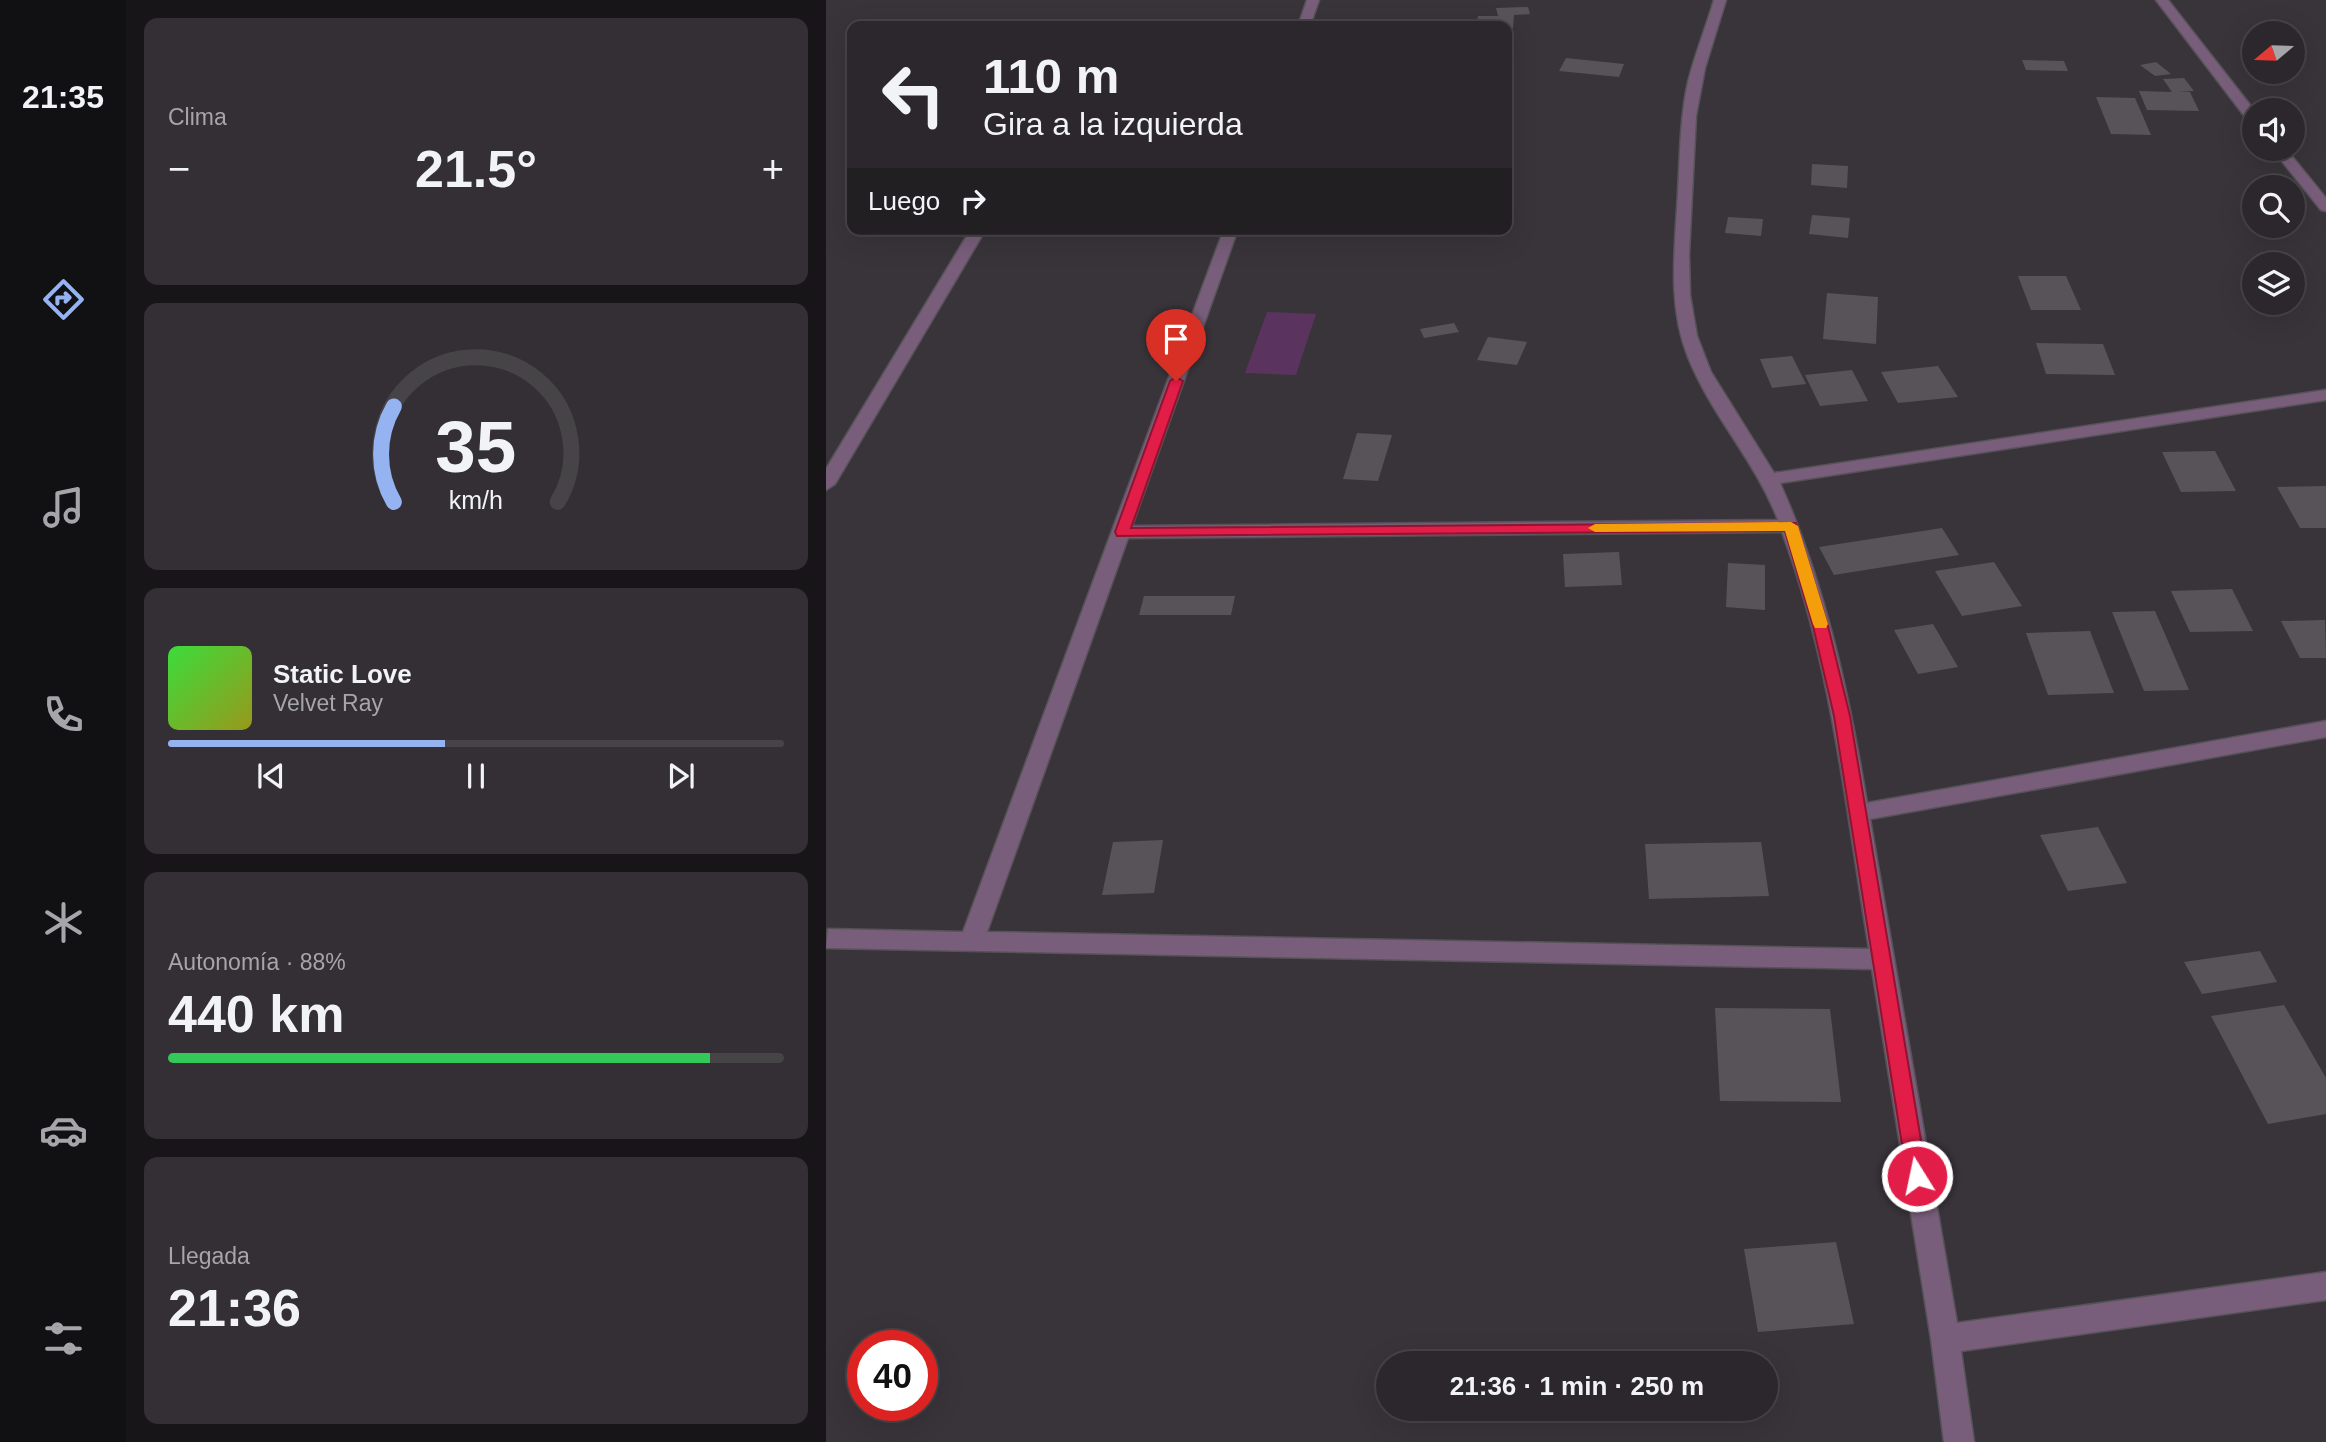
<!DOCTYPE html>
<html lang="es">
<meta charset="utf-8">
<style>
body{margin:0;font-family:Helvetica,sans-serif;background:#332f34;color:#f1f3f6;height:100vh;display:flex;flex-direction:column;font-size:26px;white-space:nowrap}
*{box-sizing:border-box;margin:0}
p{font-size:23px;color:#a6a5a9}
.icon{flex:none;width:38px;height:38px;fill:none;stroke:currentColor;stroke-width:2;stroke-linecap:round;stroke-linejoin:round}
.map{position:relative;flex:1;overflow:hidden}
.sheet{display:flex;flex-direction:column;gap:18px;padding:18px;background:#181518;width:700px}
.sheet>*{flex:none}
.top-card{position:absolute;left:21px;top:21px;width:665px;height:214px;border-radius:14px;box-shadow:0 7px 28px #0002,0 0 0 2px #474448;background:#2b272c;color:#f1f3f6;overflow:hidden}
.needle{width:46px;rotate:251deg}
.fabs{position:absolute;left:1416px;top:21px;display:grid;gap:14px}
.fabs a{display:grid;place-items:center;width:63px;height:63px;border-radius:50%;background:#2b272c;box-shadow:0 7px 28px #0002,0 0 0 2px #474448;font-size:35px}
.speed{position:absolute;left:21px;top:1330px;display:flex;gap:14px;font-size:35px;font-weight:700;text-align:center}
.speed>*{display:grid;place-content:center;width:91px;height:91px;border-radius:50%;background:#2b272c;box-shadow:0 7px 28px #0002,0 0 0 2px #474448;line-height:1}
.speed .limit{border:10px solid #d22;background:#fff;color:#111}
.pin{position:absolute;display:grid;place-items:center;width:60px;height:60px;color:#fff;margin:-72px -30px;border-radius:50% 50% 50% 0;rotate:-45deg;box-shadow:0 0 7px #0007}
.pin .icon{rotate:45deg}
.me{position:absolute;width:77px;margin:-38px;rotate:350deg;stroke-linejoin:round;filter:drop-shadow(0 0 5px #0008)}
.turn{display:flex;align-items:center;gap:24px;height:147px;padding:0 21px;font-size:32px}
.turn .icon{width:91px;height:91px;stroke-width:2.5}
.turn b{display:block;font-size:49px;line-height:60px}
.then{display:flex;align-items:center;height:66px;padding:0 21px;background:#0003;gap:14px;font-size:26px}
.big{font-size:52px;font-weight:600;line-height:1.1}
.sheet .card{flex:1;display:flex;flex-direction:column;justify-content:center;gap:10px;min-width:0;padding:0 24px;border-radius:14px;background:#332f34}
.sheet .dial{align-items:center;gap:0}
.dial svg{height:182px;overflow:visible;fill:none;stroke:#474448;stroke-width:7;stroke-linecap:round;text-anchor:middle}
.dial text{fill:#f1f3f6;stroke:none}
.song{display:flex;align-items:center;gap:21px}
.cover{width:84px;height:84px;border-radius:10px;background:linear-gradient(135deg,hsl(120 70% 55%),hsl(60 70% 35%))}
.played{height:7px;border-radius:4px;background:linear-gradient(90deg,#95b2f1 45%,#474448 45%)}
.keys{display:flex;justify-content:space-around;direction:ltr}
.heat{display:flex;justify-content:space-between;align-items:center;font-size:38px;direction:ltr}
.charge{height:10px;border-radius:5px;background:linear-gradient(90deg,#34c759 88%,#474448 0)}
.trip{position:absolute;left:550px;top:1351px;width:402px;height:70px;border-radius:35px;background:#2b272c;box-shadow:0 7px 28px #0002,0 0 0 2px #474448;font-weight:600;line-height:70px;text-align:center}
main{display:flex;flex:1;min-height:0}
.tab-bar{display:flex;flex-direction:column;width:126px;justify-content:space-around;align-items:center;background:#111012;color:#a6a5a9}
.tab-bar .icon{width:49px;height:49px}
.tab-bar .current{color:#95b2f1}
.tab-bar b{font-size:32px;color:#f1f3f6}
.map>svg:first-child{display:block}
</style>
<main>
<nav class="tab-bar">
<b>21:35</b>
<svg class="icon current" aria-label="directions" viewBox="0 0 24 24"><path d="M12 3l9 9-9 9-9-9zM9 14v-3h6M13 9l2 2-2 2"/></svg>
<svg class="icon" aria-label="music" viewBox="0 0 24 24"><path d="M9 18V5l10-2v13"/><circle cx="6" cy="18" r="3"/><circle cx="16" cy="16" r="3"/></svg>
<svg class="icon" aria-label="phone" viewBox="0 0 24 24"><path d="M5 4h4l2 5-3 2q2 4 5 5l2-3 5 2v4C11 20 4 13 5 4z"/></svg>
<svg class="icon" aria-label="climate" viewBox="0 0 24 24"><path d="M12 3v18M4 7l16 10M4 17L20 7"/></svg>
<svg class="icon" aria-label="car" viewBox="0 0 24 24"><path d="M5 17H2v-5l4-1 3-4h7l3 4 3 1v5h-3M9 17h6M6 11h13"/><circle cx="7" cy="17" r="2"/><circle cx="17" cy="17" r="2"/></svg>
<svg class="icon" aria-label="filters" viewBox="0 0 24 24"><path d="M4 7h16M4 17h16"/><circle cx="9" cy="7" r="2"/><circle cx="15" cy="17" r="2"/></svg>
</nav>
<section class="sheet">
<div class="card"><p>Clima</p>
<div class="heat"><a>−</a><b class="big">21.5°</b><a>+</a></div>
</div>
<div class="card dial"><svg viewBox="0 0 100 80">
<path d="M14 69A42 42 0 1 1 86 69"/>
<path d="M14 69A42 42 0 0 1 14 27" stroke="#95b2f1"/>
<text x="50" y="56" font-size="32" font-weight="700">35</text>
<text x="50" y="72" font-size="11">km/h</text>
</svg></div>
<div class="card">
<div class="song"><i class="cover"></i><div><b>Static Love</b><p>Velvet Ray</p></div></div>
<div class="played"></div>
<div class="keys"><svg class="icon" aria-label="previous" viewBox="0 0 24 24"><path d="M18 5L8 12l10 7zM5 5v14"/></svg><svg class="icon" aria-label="pause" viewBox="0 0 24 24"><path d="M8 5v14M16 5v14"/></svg><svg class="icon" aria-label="next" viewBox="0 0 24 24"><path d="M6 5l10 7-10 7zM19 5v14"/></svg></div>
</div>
<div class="card"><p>Autonomía · 88%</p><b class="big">440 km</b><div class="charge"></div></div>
<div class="card"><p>Llegada</p><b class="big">21:36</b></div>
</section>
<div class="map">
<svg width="1500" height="1442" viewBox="0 0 1500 1442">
<rect width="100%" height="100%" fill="#39343a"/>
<path fill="#5a345f" d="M441 312 490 314 470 375 419 373Z"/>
<path fill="#585359" d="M702 7 704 14 688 15 687 28 650 26 652 16H672L670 8Z
M740 58 798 64 793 77 733 71Z
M1196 60 1238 61 1242 71 1200 70Z
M1330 62 1345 74 1329 76 1314 65Z
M1358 78 1368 91 1352 92H1364L1373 111 1321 110 1313 91 1346 92 1337 79Z
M1270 97 1309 98 1325 135 1285 134Z
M986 164 1022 166 1021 188 985 185Z
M986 215 1024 218 1022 238 983 234Z
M902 217 937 219 935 236 899 233Z
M574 229H628V233L573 232Z
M1192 276H1240L1255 310H1205Z
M1001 293 1052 297 1050 344 997 339Z
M628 323 633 332 598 338 594 329Z
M662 337 701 342 691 365 651 360Z
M1210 343 1277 344 1289 375 1220 374Z
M966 356 980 384 946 388 934 359Z
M1112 366 1132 397 1072 403 1055 372Z
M1026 370 1042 401 994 406 979 375Z
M531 433 566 435 552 481 517 479Z
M1389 451 1410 491 1355 492 1336 452Z
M1500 486V528H1474L1451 487Z
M1116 528 1133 555 1008 575 993 547Z
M793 552 796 585 739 587 737 554Z
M1168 562 1196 606 1136 616 1109 571Z
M902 563 939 565V610L900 607Z
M1406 589 1427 631 1364 632 1345 591Z
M318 596H409L405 615H313Z
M1329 611 1363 690 1318 691 1286 612Z
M1499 620 1500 658H1474L1455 621Z
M1107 624 1132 667 1092 674 1068 630Z
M1264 631 1288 693 1222 695 1200 633Z
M1272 827 1301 883 1242 891 1214 835Z
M337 840 328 893 276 895 287 842Z
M935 842 943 896 823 899 819 844Z
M1434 951 1451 982 1376 994 1358 962Z
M1458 1005 1500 1078V1114L1442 1124 1385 1016Z
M889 1008 1004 1009 1015 1102 894 1101Z
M1010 1242 1028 1324 932 1332 918 1249Z"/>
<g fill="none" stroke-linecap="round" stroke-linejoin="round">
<g stroke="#565257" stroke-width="3">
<path id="minor" d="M481 0H493L484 26H472Z
M888 0H900L879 68 870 116 863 254 864 295 871 336 885 372 948 473 1500 390V400L954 483C999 583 1023 693 1041 803L1500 721V737L1044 819 1131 1323 1500 1272V1300L1135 1351 1148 1442H1118L1105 1339 1046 969 0 948 2 929 137 932 398 229H412L306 526 952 520C929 460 885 415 862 357 841 305 849 248 852 193 854 156 854 118 862 82 869 54 880 27 888 0ZM956 532C1006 665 1020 810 1043 949L161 932 302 538Z
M1330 0H1342L1428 110V123L1423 122Z
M1446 149H1460L1500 198V211L1495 210Z
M145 229H160L9 484 0 490V469Z"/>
</g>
<use href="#minor" fill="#785e7b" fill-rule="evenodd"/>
</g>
<path fill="#e11d48" stroke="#92132f" stroke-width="2" d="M350 377 357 381 305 528 970 523 1002 626 1024 716 1101 1176 1098 1182 1091 1185 1084 1182 1081 1176 1008 716 987 626 959 531 291 536 289 532 344 381Z"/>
<path fill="#f59e0b" d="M965 522 972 526 1002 624 1000 628H989L987 624 959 531 769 532 762 528 769 524Z"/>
</svg>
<div class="fabs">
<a><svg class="needle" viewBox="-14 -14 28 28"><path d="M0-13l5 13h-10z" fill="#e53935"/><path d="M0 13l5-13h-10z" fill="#a6a5a9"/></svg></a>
<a><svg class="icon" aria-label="sound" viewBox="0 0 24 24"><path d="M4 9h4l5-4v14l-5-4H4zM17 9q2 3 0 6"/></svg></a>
<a><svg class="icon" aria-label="search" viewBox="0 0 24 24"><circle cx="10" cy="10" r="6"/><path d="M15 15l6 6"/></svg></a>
<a><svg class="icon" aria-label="layers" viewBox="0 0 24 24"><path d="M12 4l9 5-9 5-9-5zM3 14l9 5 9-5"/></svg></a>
</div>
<div class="speed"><div class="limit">40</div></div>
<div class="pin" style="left:350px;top:381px;background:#d93025"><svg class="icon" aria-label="arrive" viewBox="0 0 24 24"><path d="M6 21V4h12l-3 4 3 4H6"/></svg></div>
<svg class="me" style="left:1091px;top:1176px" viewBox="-20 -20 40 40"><circle r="17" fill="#e11d48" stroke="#fff" stroke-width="3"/><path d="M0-11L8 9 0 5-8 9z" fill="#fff"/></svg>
<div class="trip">21:36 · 1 min · 250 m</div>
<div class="top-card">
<div class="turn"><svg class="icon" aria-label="left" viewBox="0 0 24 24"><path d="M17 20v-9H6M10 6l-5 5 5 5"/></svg><div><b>110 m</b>Gira a la izquierda</div></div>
<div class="then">Luego<svg class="icon" aria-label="right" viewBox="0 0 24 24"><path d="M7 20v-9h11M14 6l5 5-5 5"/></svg></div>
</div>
</div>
</main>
